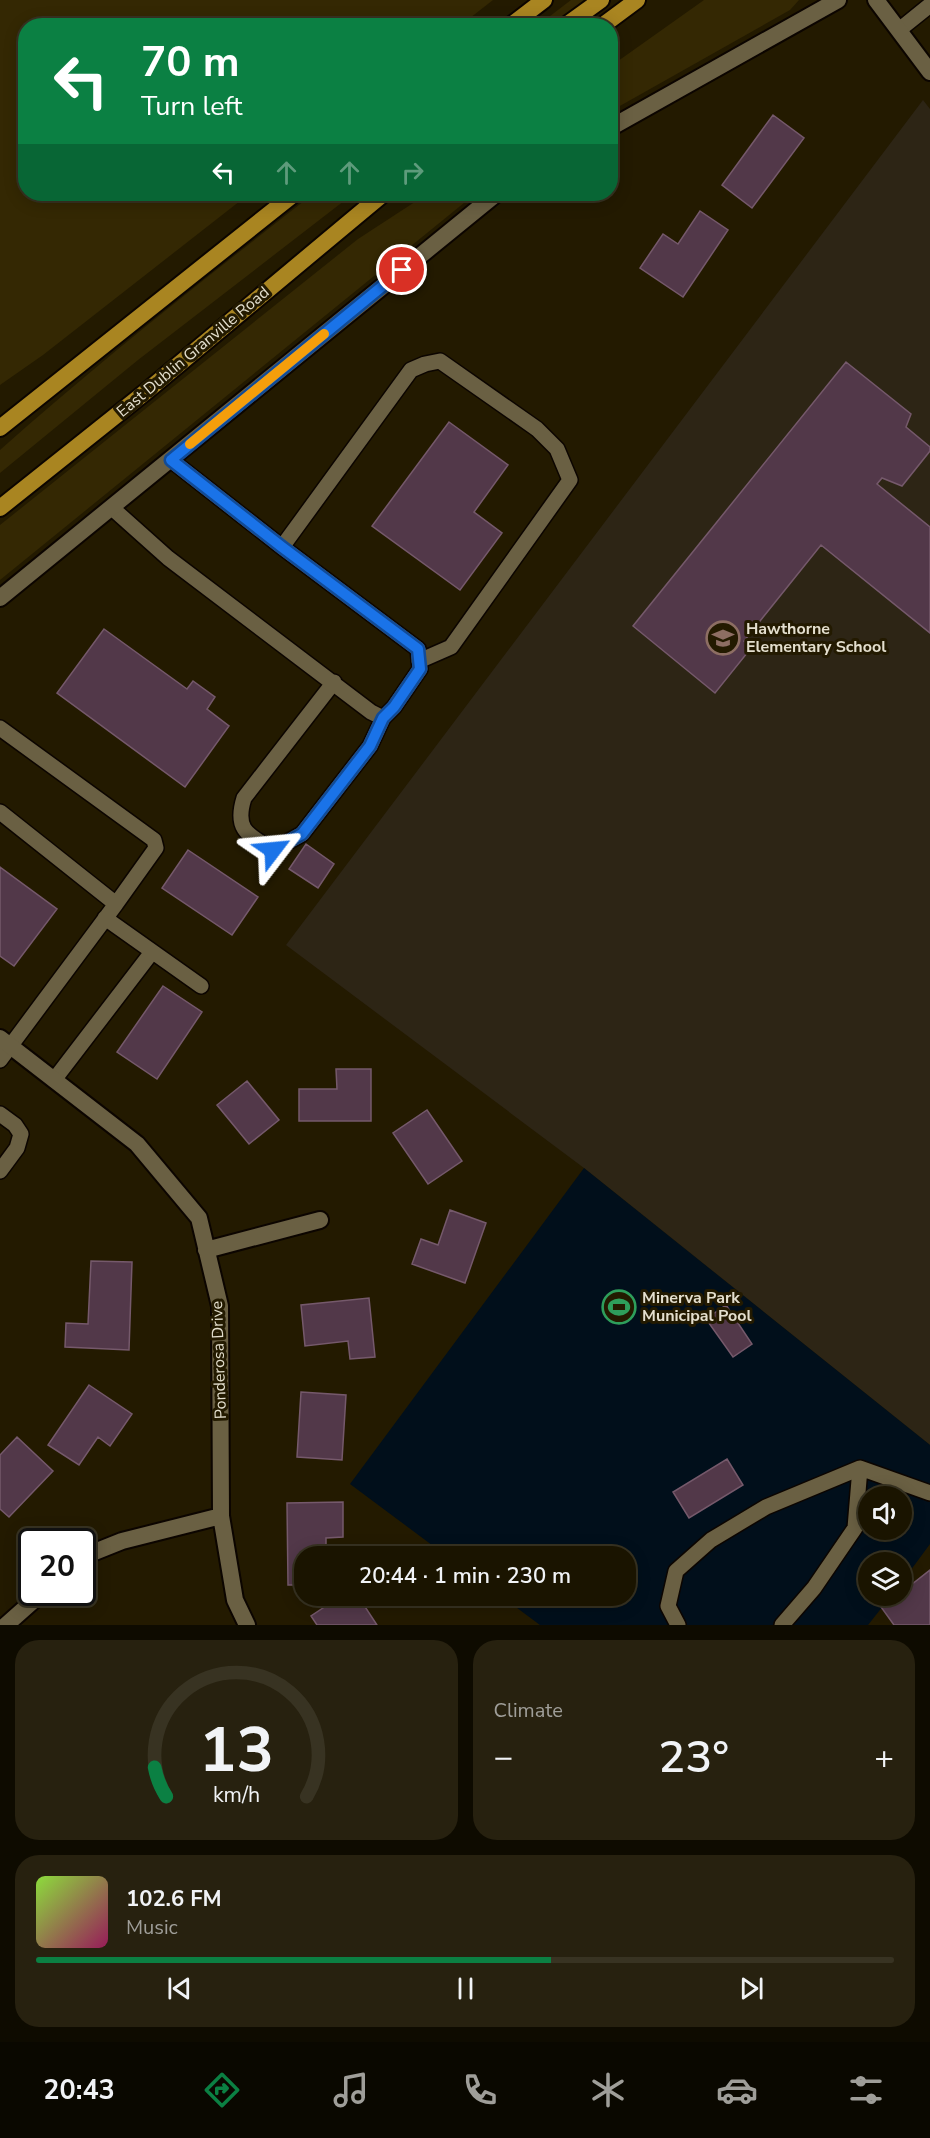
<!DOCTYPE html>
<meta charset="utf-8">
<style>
body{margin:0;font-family:"Nunito Sans",sans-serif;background:#27210f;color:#f1f3f6;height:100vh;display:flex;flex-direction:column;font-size:22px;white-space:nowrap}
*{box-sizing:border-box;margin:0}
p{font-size:20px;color:#9f9e99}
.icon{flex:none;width:33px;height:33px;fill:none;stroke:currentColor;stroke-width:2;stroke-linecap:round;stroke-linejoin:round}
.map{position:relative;height:1625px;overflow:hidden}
.drawer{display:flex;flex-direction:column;gap:15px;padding:15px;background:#0e0b00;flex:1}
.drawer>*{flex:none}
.banner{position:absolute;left:18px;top:18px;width:600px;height:183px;border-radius:24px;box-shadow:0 3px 15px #0003,0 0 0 2px #383322;background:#0b8043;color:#fff;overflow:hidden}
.tools{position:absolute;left:858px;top:1486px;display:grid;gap:12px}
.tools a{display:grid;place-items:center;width:54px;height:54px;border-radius:50%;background:#1a1400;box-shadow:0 3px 15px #0003,0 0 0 2px #383322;font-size:30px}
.speed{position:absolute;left:18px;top:1528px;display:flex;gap:12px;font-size:30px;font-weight:700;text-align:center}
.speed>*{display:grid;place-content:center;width:78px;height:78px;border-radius:50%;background:#1a1400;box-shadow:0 3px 15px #0003,0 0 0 2px #383322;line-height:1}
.speed .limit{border:3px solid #111;border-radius:9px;background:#fff;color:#111}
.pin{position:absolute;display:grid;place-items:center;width:51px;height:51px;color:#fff;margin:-26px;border:3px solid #fff;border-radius:50%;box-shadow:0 2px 6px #0007}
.me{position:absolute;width:66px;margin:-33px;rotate:61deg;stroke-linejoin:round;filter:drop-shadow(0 0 4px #0008)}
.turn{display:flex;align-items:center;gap:21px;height:126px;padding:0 24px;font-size:27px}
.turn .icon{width:78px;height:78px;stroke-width:2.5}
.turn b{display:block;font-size:42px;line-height:51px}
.lanes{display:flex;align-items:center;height:57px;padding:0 24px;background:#0003;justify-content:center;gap:30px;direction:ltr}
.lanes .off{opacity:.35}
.big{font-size:45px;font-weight:600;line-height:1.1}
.drawer .card{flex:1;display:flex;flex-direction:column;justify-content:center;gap:9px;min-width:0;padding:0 21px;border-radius:24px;background:#27210f}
.drawer .dial{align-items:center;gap:0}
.dial svg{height:156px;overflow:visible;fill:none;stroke:#383322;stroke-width:7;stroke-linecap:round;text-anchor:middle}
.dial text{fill:#f1f3f6;stroke:none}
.song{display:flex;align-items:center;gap:18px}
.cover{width:72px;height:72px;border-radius:9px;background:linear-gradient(135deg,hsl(90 70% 55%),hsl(330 70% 35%))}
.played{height:6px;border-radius:3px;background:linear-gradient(90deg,#0b8043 60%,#383322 60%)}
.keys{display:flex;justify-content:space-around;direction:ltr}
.heat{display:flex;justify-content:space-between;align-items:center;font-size:33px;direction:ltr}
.drawer .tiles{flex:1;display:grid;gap:15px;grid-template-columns:1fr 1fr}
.card:last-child{grid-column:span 2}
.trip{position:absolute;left:294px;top:1546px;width:342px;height:60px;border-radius:24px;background:#1a1400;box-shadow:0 3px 15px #0003,0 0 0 2px #383322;font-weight:600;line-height:60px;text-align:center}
.dock{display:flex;height:96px;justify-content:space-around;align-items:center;background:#0a0800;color:#9f9e99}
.dock .icon{width:42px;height:42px}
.dock .selected{color:#0b8043}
.dock b{font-size:27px;color:#f1f3f6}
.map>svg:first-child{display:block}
</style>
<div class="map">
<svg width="930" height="1625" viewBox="0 0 930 1625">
<rect width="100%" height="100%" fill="#231a00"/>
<path fill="#2d2515" d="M923 100 930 109V1445L584 1168 286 945Z"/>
<path fill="#342803" d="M0 0H493L461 25 26 26V194H249L43 355 0 385Z
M571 0H590L556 25 537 26Z
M704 0H799L790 10 611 111V66Z
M313 194H353L138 360 0 473V450C101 360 207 277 313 194Z
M427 194H475L0 580V525L358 239Z"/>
<path fill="#010f1b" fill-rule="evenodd" d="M584 1168 930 1445V1544L902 1582V1563H868V1596H891L868 1625H540L501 1596H626V1557H448L350 1484ZM868 1497H902V1530H868Z"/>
<path fill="#523849" stroke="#75596b" stroke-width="1.5" d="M773 115 804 138 752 208 722 185Z
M700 211 728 230 683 297 640 268 663 234 678 244Z
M846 362 911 414 906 427 930 447V451L902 486 882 478 877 484 930 527V633L821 545 744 641 752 647 715 693 633 626Z
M449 422 508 465 474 512 502 533 460 590 372 526Z
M104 629 187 689 193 681 215 697 207 709 229 726 185 787 57 693Z
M306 844 334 864 318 888 289 869Z
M188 850 258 897 232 935 162 888Z
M0 867 57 909 14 966 0 956Z
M163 986 202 1012 157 1079 117 1052Z
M336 1069H371V1121H299V1089H337Z
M247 1081 279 1120 249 1144 217 1105Z
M427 1110 462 1161 428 1184 393 1133Z
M450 1210 486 1223 465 1283 412 1264 421 1239 438 1245Z
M91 1261 132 1262 129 1350 65 1347 66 1323 88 1324Z
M369 1298 375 1357 350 1359 348 1341 305 1346 301 1305Z
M726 1305 752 1344 733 1357 706 1319Z
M89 1385 132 1414 110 1446 98 1437 79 1465 48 1445Z
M301 1392 346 1395 342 1460 297 1457Z
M17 1437 53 1471 9 1517 0 1509V1455Z
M727 1459 743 1485 689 1518 673 1492Z
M343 1502V1537L326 1538V1557H304V1585H288L287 1503Z
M930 1570V1625H894L881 1607 896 1596H902V1592Z
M341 1596H358L377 1625H317L311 1616Z"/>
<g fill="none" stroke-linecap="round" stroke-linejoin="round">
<g stroke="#0c0500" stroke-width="18">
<path id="service" d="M899 30 930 5
M112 508 168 558 371 712 383 718 394 707 420 669 418 649 282 547 171 460
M282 547 411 370 425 364 440 361 537 429 557 449 570 480 451 647 419 661
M334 682 244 798C234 830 248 835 273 850L302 834 370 746 383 718
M0 728 154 840 156 848 116 904
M0 812 116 904 0 1060
M105 918 201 986
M54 1080 152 952
M0 1114 15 1125 21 1134 17 1148 0 1171
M678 1625 668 1606 676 1571 711 1540 766 1507 860 1468 930 1493
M782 1625 814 1588 855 1528 860 1468"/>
</g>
<g stroke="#0c0500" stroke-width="20">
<path id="minor" d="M876 0 930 72
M610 128 838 0
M0 598 496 194
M0 1038 137 1144 199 1218 220 1306 221 1516 235 1600 247 1625
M206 1250 320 1220
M82 1557 122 1541 221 1516
M6 1625 42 1593"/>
</g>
<g stroke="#0c0500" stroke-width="20">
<path id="primary" d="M510 26 544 0
M565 26 601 0
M602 26 637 0
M0 428 294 194
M0 508 148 390 383 194"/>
</g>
<use href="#service" stroke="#6a6043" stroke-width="15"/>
<use href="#minor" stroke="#6a6043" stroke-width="16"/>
<use href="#primary" stroke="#a98521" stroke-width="16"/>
</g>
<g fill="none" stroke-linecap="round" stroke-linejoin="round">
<g stroke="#114b97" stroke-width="15">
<path id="route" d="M273 850 302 834 370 746 383 718 394 707 420 669 418 649 282 547 171 460 402 270"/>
</g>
<use href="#route" stroke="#1a73e8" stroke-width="10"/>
<path stroke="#f59e0b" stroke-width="10" d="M190 444 324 334"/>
</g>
<defs>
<g id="school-ring" transform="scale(1.725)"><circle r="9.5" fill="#231a00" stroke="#8d6e63" stroke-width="1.5"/><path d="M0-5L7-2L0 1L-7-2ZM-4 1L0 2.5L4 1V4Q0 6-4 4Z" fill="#8d6e63"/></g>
<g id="stadium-ring" transform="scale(1.725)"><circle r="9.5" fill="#231a00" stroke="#2e9e5b" stroke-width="1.5"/><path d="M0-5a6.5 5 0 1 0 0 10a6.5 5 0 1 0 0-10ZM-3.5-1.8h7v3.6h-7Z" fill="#2e9e5b"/></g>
</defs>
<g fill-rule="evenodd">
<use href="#school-ring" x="723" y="638"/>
<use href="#stadium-ring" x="619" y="1307"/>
</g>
<g text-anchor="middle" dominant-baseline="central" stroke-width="6" stroke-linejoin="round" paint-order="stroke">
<g font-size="16" fill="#e4dfce" stroke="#231a00">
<text transform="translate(193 352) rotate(-40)">East Dublin Granville Road</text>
<text transform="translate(219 1360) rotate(-92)">Ponderosa Drive</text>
</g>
<g font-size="16" font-weight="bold" fill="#e4dfce" stroke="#231a00" text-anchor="start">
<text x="746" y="629">Hawthorne<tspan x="746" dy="18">Elementary School</tspan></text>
<text x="642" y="1298">Minerva Park<tspan x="642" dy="18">Municipal Pool</tspan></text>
</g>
</g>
</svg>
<div class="tools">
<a><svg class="icon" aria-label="sound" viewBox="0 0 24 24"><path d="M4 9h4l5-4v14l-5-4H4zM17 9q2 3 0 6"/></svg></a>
<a><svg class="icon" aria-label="layers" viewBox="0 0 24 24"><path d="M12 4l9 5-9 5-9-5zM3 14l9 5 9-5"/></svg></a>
</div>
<div class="speed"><div class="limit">20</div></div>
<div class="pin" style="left:402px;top:270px;background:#d93025"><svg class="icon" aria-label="arrive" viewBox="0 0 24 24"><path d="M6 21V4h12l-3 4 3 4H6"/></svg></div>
<svg class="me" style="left:273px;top:850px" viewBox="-20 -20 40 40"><path d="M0-17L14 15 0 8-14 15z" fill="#1a73e8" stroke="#fff" stroke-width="4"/></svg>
<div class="trip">20:44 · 1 min · 230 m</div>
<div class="banner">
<div class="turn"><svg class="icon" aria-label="left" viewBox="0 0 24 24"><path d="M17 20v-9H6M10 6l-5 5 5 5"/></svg><div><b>70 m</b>Turn left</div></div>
<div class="lanes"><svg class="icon" aria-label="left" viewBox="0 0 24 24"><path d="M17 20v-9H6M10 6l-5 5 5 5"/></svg><svg class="icon off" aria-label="ahead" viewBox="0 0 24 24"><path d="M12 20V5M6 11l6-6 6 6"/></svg><svg class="icon off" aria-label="ahead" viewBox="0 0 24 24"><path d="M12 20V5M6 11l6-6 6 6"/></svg><svg class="icon off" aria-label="right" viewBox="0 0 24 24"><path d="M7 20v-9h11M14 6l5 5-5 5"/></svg></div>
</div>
</div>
<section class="drawer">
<div class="tiles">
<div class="card dial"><svg viewBox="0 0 100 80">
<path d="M14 69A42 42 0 1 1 86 69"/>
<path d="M14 69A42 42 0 0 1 8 54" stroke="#0b8043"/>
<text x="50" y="56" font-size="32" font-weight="700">13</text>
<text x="50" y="72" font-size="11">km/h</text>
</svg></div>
<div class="card"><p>Climate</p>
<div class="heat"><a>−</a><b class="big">23°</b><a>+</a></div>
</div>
<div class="card">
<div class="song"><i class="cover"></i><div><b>102.6 FM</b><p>Music</p></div></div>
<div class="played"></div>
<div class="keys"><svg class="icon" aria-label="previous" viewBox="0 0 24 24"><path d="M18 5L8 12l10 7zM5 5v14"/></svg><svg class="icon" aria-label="pause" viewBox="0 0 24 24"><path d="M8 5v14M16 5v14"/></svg><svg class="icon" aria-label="next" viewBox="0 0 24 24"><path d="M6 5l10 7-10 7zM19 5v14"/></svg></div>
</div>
</div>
</section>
<nav class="dock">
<b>20:43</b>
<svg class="icon selected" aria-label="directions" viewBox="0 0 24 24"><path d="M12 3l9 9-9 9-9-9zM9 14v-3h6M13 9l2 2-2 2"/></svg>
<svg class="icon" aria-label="music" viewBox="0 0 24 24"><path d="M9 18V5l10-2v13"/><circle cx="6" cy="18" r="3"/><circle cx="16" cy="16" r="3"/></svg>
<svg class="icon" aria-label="phone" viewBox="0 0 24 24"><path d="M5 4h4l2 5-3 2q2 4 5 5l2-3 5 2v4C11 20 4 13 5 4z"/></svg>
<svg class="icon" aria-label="climate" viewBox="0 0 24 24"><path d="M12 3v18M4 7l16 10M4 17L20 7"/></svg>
<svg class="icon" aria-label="car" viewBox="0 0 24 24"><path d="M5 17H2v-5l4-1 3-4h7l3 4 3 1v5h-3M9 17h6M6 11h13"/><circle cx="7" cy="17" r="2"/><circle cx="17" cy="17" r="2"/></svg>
<svg class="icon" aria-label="filters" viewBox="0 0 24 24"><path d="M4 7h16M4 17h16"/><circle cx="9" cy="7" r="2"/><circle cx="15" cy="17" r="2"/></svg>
</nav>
